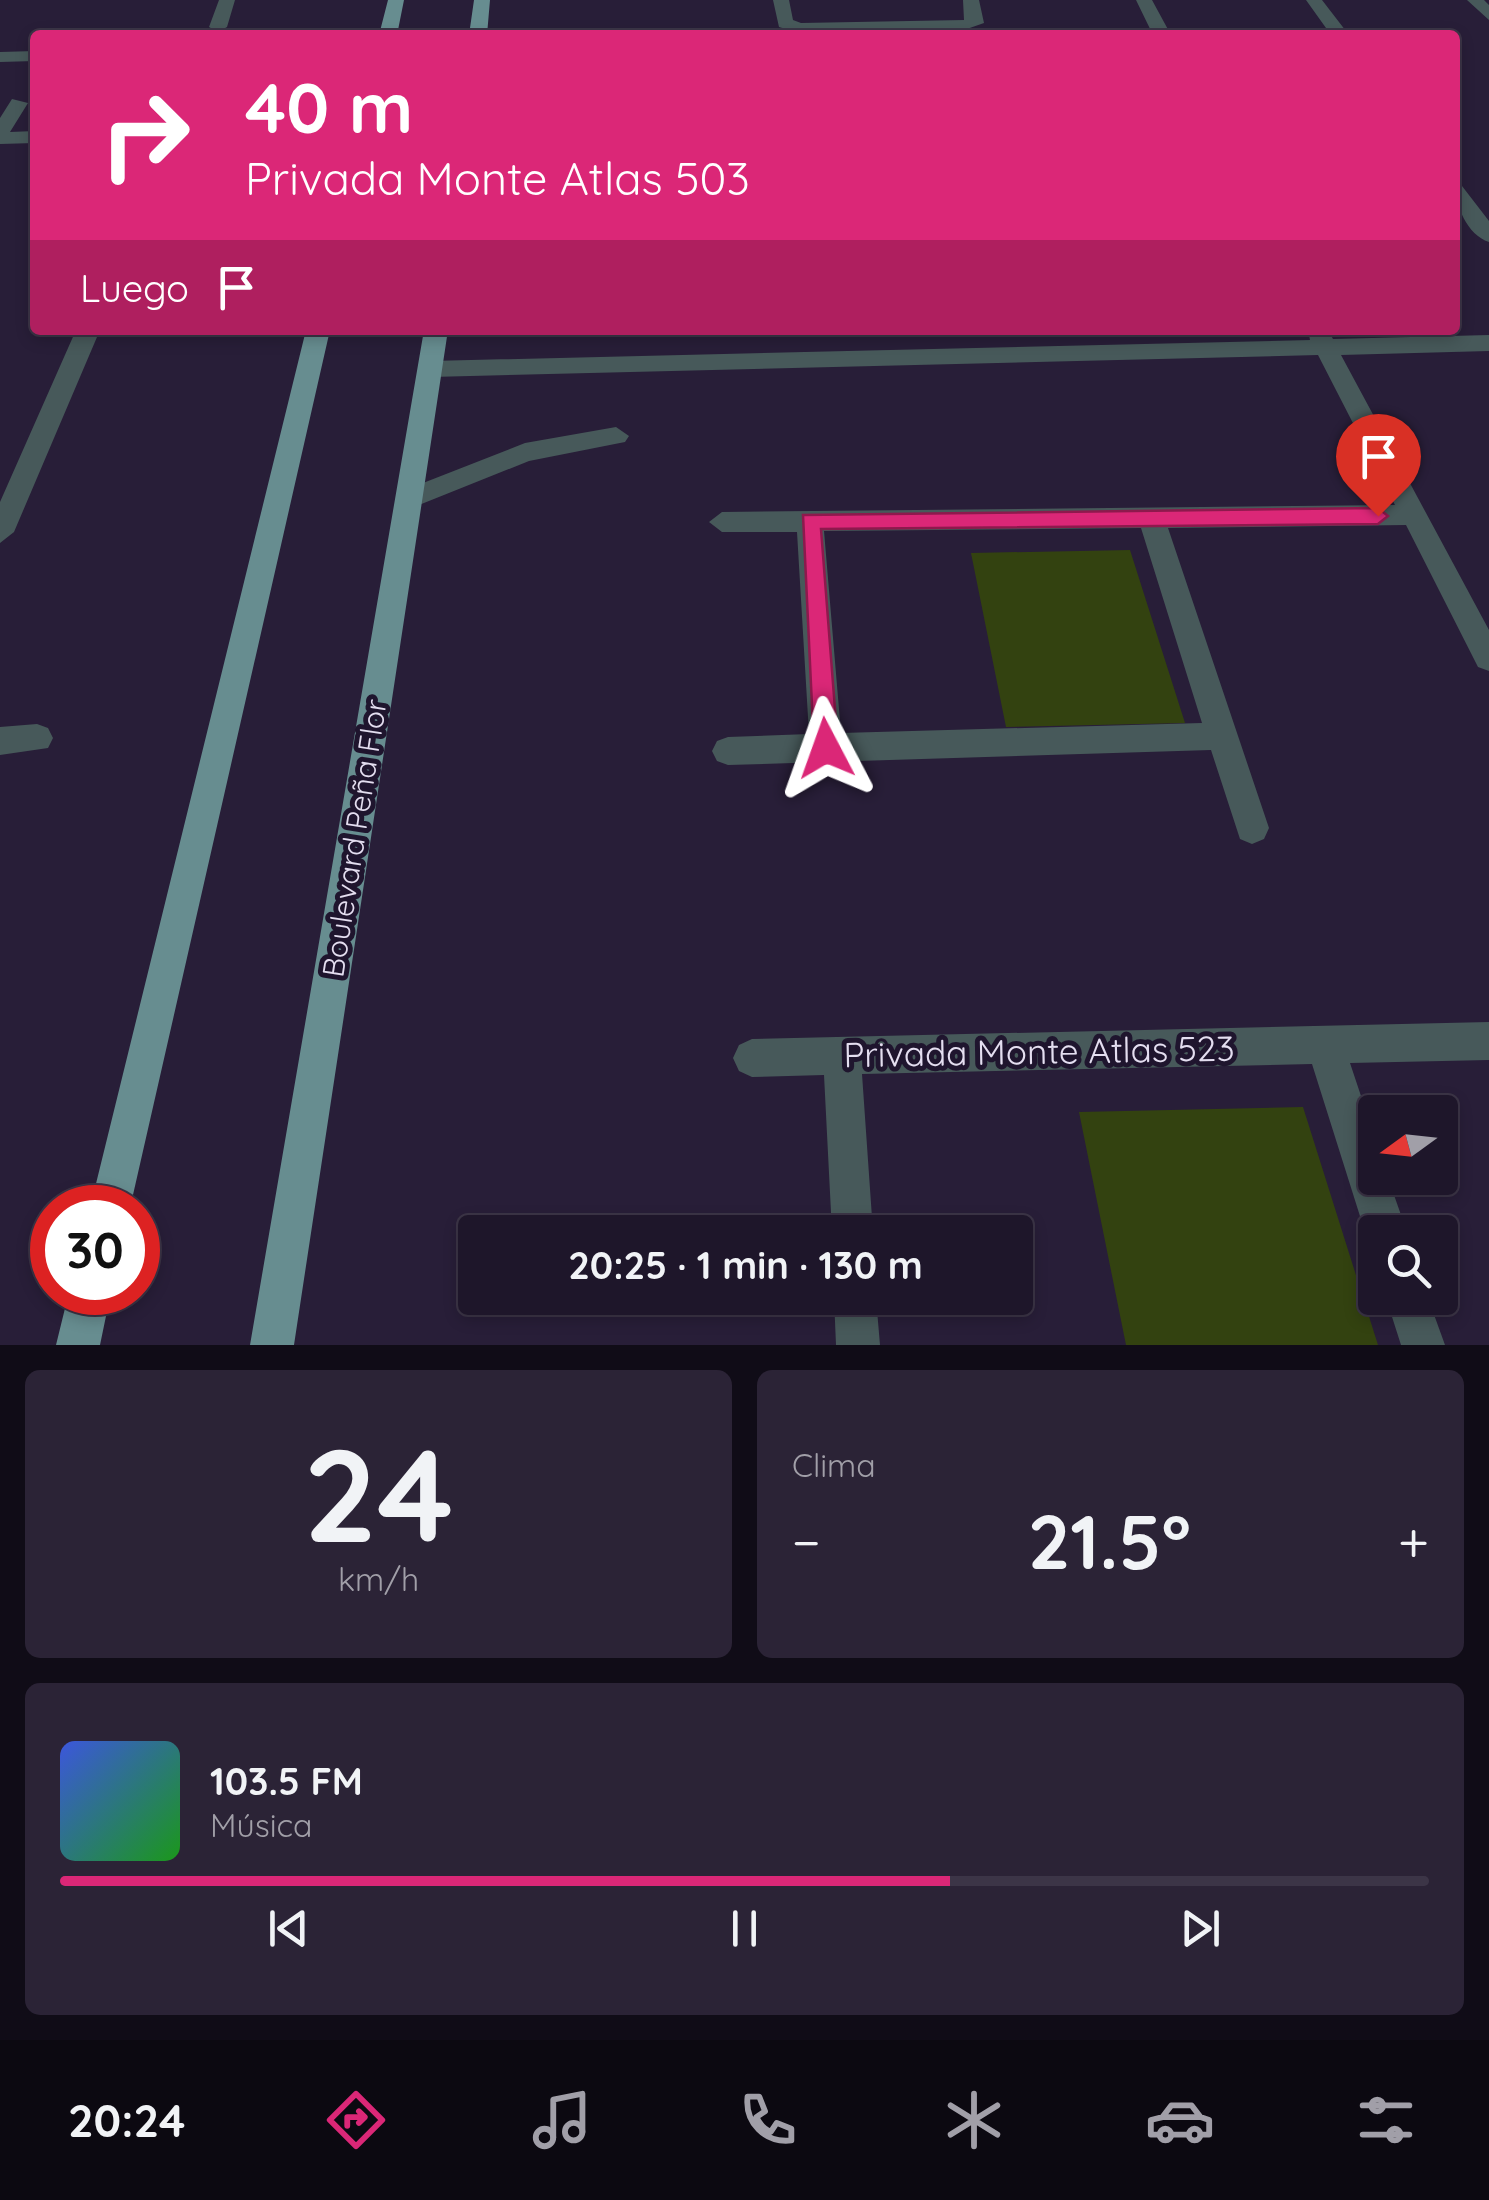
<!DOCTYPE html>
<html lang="es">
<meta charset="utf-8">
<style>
body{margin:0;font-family:Quicksand,sans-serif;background:#2b2336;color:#f1f3f6;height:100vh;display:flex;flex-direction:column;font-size:38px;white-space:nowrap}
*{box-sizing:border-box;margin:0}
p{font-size:32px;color:#a19fa8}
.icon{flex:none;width:55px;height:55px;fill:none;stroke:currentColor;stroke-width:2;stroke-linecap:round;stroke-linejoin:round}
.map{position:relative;height:1345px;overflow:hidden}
.side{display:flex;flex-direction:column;gap:25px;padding:25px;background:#100c17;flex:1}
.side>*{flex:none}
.banner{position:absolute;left:30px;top:30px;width:1430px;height:305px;border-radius:10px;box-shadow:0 5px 15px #0003,0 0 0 2px #3c3547;background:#db2777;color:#fff;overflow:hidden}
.needle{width:65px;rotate:255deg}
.controls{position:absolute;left:1358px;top:1095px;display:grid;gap:20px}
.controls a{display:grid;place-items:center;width:100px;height:100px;border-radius:10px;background:#1e162a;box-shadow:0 5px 15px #0003,0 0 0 2px #3c3547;font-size:50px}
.speed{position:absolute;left:30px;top:1185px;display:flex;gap:20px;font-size:50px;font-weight:700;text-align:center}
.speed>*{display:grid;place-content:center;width:130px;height:130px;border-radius:50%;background:#1e162a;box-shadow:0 5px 15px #0003,0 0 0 2px #3c3547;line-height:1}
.speed .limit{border:15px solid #d22;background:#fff;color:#111}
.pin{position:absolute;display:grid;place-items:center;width:85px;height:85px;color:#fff;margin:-102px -42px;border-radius:50% 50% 50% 0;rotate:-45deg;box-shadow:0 0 10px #0007}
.pin .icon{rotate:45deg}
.me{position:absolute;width:110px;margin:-55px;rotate:356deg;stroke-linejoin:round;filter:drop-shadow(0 0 8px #0008)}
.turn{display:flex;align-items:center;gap:35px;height:210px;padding:0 50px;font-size:45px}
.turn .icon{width:130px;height:130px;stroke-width:2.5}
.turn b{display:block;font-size:70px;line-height:85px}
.then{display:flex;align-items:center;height:95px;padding:0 50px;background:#0003;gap:20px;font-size:38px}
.big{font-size:75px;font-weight:700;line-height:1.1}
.side .tile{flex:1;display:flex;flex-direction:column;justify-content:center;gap:15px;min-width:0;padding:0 35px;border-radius:15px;background:#2b2336}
.side .dial{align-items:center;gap:0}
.dial b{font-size:130px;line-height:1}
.song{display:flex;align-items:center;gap:30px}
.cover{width:120px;height:120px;border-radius:15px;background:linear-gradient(135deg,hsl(230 70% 55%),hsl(120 70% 35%))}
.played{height:10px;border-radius:5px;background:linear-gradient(90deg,#db2777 65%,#3c3547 65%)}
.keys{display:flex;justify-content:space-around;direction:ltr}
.heat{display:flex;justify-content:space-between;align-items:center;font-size:55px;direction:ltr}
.side .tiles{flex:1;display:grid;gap:25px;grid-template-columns:1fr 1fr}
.tile:last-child{grid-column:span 2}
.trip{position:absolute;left:458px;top:1215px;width:575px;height:100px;border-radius:10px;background:#1e162a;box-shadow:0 5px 15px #0003,0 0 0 2px #3c3547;font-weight:700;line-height:100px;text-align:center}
.tab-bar{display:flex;height:160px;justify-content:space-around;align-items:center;background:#0c0911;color:#a19fa8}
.tab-bar .icon{width:70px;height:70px}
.tab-bar .current{color:#db2777}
.tab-bar b{font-size:45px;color:#f1f3f6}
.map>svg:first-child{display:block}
</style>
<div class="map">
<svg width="1489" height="1345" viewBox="0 0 1489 1345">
<rect width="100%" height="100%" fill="#281e38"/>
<path fill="#334210" d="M1130 550 1185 723 1006 727 971 553Z
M1303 1107 1378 1345H1126L1079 1112Z"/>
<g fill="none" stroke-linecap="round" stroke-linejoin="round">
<path fill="#47595a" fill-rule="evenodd" d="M219 0H235L227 27 218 32 209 27Z
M773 0H789L793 20 801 23 964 20 963 0H979L984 23 964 30 799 33 779 27Z
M1136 0H1152L1171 35H1153Z
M1306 0H1322L1349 35H1331Z
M1467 0H1484L1489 5V20Z
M35 51V61L0 62V52Z
M12 99 28 103 10 132 35 131V143L0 144V118Z
M1455 184 1462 186 1489 221V242C1467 235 1455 205 1455 184Z
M76 330H100L14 532 0 543V502Z
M1308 330H1328L1333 339 1489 335V351L1341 355 1489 630V671L1478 667 1406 525 1168 528 1269 828 1264 839 1252 844 1240 839 1211 750 728 765 717 761 712 751 717 741 728 737 809 734 797 532H722L709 522 722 512 1395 505 1318 355 431 377 419 369 431 361 1310 340ZM1141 528 1202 723 841 733 824 531Z
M616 427 629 436 625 442 529 461 409 509 396 499 400 492 525 443Z
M37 724 48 728 53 738 48 748 0 755V727Z
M1489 1022V1060L1350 1063 1375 1138V1178H1388L1407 1232H1375V1248L1365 1232 1312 1064 862 1074 873 1232H832L824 1075 752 1077 739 1071 733 1058 739 1045 752 1039Z
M834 1298H876L880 1345H836Z
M1386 1298H1428L1445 1345H1401Z"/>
<path fill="#678d90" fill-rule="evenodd" d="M388 0H404L397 35H379Z
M474 0H490L487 35H469Z
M306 330H330L130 1208H90Z
M424 330H448L294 1345H250Z
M69 1292H111L100 1345H56Z"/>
</g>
<path fill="#db2777" stroke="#8e194d" stroke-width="2.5" d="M1378 508 1388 516 1378 524 821 529 838 748 826 759 814 748 803 515Z"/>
<g text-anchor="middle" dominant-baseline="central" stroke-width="10" stroke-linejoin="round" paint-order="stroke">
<g font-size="30" fill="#e4def0" stroke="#1f152e">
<text transform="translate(354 838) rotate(-81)">Boulevard Peña Flor</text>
</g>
<g font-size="35" fill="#e4def0" stroke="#1f152e">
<text transform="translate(1039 1051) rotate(-1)">Privada Monte Atlas 523</text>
</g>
</g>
</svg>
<div class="controls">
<a><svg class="needle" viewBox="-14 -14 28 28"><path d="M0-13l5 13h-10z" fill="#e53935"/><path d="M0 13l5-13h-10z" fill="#a19fa8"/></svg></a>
<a><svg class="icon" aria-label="search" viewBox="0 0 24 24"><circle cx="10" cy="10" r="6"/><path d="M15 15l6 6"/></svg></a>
</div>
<div class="speed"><div class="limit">30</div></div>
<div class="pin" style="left:1378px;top:516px;background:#d93025"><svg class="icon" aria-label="arrive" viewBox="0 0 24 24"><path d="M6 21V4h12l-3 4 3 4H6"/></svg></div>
<svg class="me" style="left:826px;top:748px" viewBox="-20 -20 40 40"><path d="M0-17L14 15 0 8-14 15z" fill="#db2777" stroke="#fff" stroke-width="4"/></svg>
<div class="trip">20:25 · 1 min · 130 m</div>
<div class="banner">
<div class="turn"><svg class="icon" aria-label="right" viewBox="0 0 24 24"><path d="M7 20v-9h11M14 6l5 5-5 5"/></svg><div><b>40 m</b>Privada Monte Atlas 503</div></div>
<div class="then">Luego<svg class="icon" aria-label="arrive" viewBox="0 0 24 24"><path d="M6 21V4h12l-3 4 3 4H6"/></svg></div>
</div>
</div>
<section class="side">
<div class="tiles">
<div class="tile dial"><b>24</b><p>km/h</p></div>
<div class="tile"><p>Clima</p>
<div class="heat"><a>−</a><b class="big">21.5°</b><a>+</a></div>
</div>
<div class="tile">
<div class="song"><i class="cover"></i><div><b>103.5 FM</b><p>Música</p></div></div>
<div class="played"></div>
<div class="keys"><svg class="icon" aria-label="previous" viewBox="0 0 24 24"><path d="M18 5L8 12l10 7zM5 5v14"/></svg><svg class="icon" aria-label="pause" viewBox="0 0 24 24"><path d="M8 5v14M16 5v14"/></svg><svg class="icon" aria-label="next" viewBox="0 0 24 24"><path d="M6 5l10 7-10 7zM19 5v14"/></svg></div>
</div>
</div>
</section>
<nav class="tab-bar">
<b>20:24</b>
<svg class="icon current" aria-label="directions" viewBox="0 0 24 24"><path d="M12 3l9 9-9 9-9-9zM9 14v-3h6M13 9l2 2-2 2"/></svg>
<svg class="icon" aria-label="music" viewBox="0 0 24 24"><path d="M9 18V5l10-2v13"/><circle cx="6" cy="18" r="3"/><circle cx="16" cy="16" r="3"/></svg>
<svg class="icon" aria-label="phone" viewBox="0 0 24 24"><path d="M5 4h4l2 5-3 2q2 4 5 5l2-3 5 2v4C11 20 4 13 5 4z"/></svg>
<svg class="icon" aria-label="climate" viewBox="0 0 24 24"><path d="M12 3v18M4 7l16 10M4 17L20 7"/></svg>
<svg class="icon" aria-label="car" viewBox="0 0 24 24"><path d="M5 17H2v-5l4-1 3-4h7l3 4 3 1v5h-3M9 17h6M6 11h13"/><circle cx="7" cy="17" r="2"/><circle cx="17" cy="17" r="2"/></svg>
<svg class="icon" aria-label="filters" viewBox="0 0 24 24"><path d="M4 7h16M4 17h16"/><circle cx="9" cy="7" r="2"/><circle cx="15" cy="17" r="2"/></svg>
</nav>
